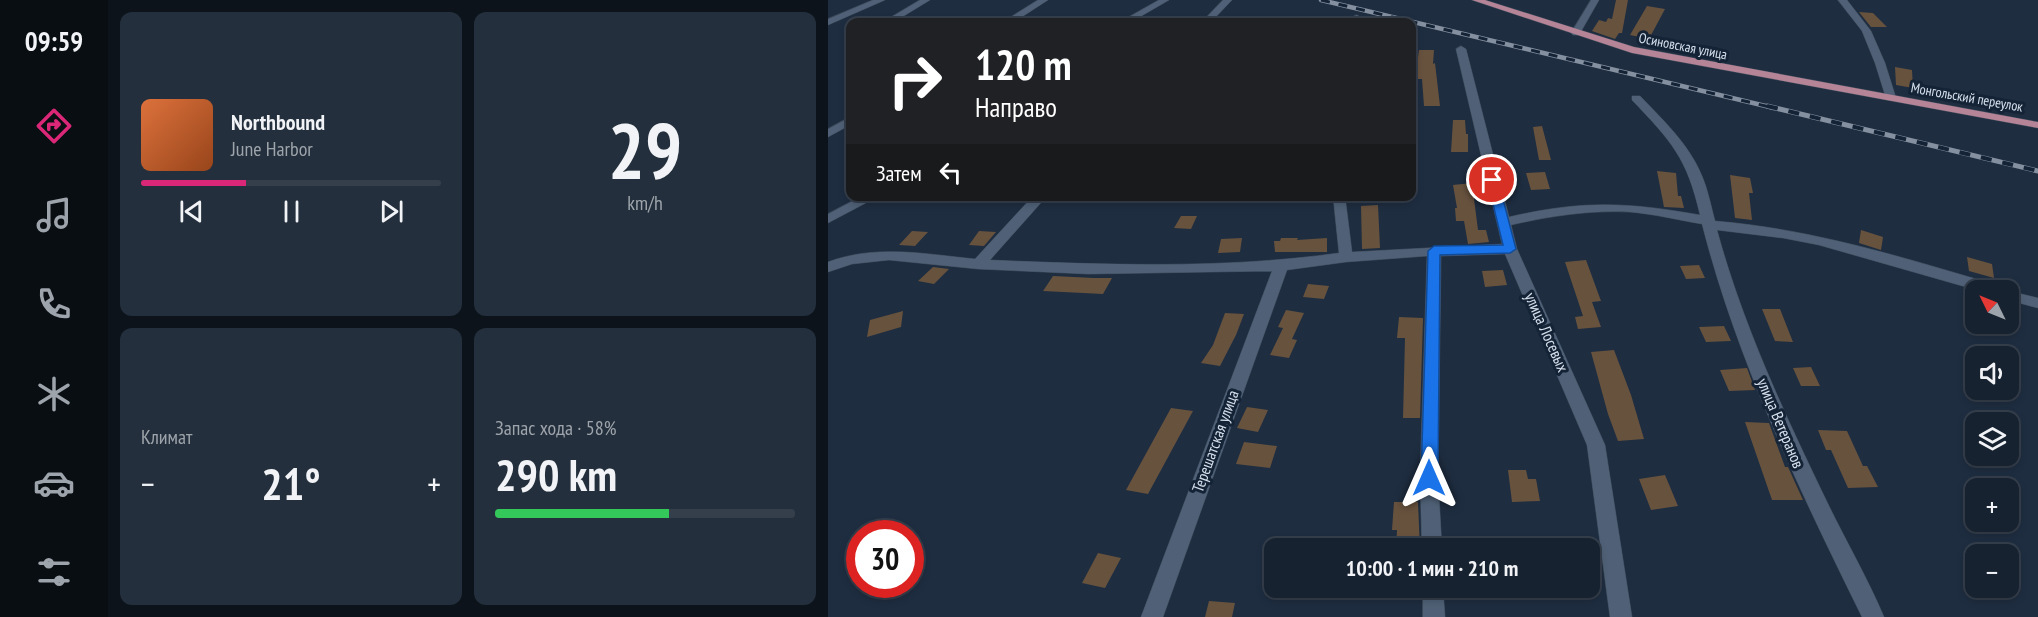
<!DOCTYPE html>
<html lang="ru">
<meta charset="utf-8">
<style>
body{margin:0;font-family:"PT Sans Narrow",sans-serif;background:#232f3c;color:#f1f3f6;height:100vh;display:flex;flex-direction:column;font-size:22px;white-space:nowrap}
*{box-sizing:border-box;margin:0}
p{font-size:20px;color:#9ea4ab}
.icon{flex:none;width:33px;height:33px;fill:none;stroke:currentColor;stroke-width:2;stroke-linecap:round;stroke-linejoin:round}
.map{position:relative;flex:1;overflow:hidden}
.side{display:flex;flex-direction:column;gap:12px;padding:12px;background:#0c131a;width:720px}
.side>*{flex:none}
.banner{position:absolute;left:18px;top:18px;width:570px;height:183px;border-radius:12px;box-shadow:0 3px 9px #0003,0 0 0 2px #353f4c;background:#202124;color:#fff;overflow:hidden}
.needle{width:39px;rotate:313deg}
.buttons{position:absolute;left:1137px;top:280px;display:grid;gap:12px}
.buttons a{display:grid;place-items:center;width:54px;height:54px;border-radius:12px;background:#162230;box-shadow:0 3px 9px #0003,0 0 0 2px #353f4c;font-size:30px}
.speed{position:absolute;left:18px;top:520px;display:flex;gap:12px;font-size:30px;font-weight:700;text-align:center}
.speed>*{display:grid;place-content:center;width:78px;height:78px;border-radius:50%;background:#162230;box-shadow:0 3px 9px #0003,0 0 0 2px #353f4c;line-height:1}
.speed .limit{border:9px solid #d22;background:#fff;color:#111}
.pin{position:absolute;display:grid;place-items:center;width:51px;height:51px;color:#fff;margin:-26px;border:3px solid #fff;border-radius:50%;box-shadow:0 2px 6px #0007}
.me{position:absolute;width:66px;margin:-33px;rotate:0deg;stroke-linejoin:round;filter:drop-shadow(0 0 4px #0008)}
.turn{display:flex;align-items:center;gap:21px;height:126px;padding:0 30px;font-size:27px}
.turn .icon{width:78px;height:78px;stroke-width:2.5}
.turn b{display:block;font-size:42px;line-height:51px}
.then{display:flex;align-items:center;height:57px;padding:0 30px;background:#0003;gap:12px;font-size:22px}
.big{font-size:45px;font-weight:700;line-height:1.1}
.side .card{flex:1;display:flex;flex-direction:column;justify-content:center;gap:9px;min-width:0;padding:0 21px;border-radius:12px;background:#232f3c}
.side .dial{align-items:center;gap:0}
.dial b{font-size:78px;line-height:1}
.song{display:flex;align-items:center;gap:18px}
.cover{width:72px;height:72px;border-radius:9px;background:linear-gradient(135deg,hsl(20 70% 55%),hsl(20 70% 35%))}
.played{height:6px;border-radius:3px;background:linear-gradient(90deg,#db2777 35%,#353f4c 35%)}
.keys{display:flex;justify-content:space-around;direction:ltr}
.heat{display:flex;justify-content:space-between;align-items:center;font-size:33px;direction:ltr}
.charge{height:9px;border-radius:4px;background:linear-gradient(90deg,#34c759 58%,#353f4c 0)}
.side .tiles{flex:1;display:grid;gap:12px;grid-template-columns:repeat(2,1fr)}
.trip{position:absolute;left:436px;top:538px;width:336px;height:60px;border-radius:12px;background:#162230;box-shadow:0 3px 9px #0003,0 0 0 2px #353f4c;font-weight:700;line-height:60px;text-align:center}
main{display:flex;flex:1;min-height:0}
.menu{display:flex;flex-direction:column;width:108px;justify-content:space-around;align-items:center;background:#090e13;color:#9ea4ab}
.menu .icon{width:42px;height:42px}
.menu .current{color:#db2777}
.menu b{font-size:27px;color:#f1f3f6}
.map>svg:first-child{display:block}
</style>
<main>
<nav class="menu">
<b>09:59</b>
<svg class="icon current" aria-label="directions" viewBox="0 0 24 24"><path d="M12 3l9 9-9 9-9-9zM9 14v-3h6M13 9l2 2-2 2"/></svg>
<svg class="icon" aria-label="music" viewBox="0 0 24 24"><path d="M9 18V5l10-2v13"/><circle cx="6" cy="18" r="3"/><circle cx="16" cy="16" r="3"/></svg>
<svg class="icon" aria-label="phone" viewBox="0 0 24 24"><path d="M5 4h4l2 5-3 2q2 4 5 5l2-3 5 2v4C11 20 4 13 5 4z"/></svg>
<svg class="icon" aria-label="climate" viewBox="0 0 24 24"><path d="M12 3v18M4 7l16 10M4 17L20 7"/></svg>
<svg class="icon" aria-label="car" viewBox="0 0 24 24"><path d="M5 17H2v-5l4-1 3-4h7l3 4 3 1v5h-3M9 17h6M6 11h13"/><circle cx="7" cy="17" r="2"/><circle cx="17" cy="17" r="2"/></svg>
<svg class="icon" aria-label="filters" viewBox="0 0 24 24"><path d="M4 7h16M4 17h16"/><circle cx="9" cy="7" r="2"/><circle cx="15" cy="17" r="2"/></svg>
</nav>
<section class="side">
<div class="tiles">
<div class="card">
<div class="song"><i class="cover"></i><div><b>Northbound</b><p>June Harbor</p></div></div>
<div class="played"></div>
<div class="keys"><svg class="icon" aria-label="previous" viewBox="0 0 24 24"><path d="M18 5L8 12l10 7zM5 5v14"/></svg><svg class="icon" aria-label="pause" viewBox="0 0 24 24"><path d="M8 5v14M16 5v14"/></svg><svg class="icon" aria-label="next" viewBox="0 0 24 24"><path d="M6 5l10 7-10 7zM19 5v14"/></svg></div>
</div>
<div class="card dial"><b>29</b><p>km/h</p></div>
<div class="card"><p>Климат</p>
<div class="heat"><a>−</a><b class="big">21°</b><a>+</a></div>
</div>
<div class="card"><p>Запас хода · 58%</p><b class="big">290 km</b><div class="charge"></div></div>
</div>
</section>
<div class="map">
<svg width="1210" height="617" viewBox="0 0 1210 617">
<rect width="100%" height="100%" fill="#1e2d40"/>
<path fill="#67523e" d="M788 0H800L794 33H791L787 39 764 31 771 20 778 22 780 18 784 19Z
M819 6 837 9 821 39 802 35Z
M1031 12 1045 13 1059 27H1043Z
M591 50H606L605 64 607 63 612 106H596L594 79H587Z
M1067 67 1084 70 1085 88 1068 85Z
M625 120H637L638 134H640V152H623Z
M714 126 723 160H711L705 127Z
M829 171 848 173 850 196H853L856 208 836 207Z
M717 172 722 189 703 190 698 173Z
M902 175 922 178 925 193H921L924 220 907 218Z
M644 183 650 230H658L661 242 640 244 636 221H628L627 208H629L625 185Z
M550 205 552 248 534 249 533 206Z
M353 216H369L363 229 346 228Z
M1033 230 1055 237 1053 250 1031 243Z
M84 231 100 232 87 246 71 245Z
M151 231 168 232 156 246 141 245Z
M414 238 412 252 390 253 393 239Z
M453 238H470L469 240 499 238V252H447L446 241H452Z
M1139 257 1164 264 1166 278 1141 271Z
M758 260 773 301 764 302 773 327 750 329 747 317 755 316 737 262Z
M871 265 877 278 858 279 852 266Z
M105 267 121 269 106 284 90 281Z
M675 270 679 285 657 287 654 271Z
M225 276 266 278H284L275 294 215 291Z
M480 284 501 286 496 299 475 297Z
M934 309H952L965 342 947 341Z
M458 310 476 313 464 339 469 340 461 358 442 355 455 328 450 327Z
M75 311 73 327 39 337 42 320Z
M397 313 416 314 408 335 392 366 373 363 385 345Z
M571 317 595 318 592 418H575L577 338H569Z
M896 326 903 341 878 342 871 327Z
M786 350 803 395 816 439 790 441 780 414 763 352Z
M983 367 992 386H973L965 368Z
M919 368 927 390 901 391 892 370Z
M419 407 440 410 430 432 409 428Z
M343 408 365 411 320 494 298 490Z
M917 422 941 423 957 467H960L975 500H944Z
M990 430 1019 431 1035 466H1039L1050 487 1020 488 1003 450H998Z
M416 442 449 446 442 468 408 464Z
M680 470H698L700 479H708L712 501 684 502Z
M837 475 850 506 823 510 811 479Z
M566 502H590L592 549H568L569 530H564Z
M270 553 293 558 277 588 254 583Z
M381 601 407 603 404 617H377Z"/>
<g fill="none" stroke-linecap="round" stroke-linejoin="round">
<g stroke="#3d4a5a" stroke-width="1">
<path id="minor" d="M45 0H57L0 25V19Z
M92 0H102L66 22H55Z
M210 0H220L186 22H175Z
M331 0H341L303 22H292Z
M395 0H404L383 22H374Z
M763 0H771L751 35H745L743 33Z
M1010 0H1019L1043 31 1057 63 1068 98 1067 100H1059L1058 98 1047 63 1034 31Z
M529 15 534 18 531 22H523L526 16Z
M633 46 638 49 681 217C754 200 799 202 872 215 859 158 844 142 804 100V96H812C835 120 861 144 874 176 880 190 883 206 887 221 986 229 1080 259 1175 287L1177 290 1210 298V308L1180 300V291H1152L991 245 955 238 889 230C915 326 958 417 1001 506 1019 543 1040 579 1056 617H1034C972 491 909 361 874 224 850 220 826 214 802 212 762 210 722 216 683 225L689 249 777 445 804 617H782L759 445 677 254 613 256 610 478 614 549H594L592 478 599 256 518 262 459 270 335 617H313L444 271 260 274 150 269 61 260 24 264 0 272V262C48 244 97 254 147 259L205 196H219L162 260C278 265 396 269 511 253L505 196H517L524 252 674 244 628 49Z
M22 117V125L0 137V129Z
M34 196H51L0 223V214Z
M595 588H615L617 617H595Z"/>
</g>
<g stroke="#3d4a5a" stroke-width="1">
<path id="major" d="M644 0H657L806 47 1210 122V128L804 53Z"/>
</g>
<use href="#minor" fill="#506177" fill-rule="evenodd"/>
<use href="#major" fill="#b58597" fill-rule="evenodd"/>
<g stroke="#8490a0" stroke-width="4.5">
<path id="rail-far1" d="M493 0 946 108"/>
</g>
<g stroke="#8490a0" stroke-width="5">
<path id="rail" d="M939 106 1210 171"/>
</g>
<use href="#rail-far1" stroke="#142336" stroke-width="3" stroke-dasharray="9" stroke-linecap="butt"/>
<use href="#rail" stroke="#142336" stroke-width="4" stroke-dasharray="11" stroke-linecap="butt"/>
</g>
<path fill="#1a73e8" stroke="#114b97" stroke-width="1.5" d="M664 177 670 180 688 249 682 253 612 255 610 478 607 483 601 486 595 483 593 478 600 251 606 246 675 245 659 180Z"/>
<g text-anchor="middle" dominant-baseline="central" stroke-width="6" stroke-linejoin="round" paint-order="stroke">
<g font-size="14" fill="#d6e0ed" stroke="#142336">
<text transform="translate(855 46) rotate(11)">Осиновская улица</text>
<text transform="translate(1139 97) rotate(10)">Монгольский переулок</text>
</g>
<g font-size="16" fill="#d6e0ed" stroke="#142336">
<text transform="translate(719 332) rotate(66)">улица Лосевых</text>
<text transform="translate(953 423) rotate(67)">улица Ветеранов</text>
<text transform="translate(387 441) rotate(-70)">Терешатская улица</text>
</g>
</g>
</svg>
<div class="buttons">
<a><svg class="needle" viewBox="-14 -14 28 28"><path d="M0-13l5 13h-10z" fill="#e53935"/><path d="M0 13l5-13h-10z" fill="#9ea4ab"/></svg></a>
<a><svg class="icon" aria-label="sound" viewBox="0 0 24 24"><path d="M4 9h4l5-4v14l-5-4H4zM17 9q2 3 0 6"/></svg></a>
<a><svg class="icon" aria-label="layers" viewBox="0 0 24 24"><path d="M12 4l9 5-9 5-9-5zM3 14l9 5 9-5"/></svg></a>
<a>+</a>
<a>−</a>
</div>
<div class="speed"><div class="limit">30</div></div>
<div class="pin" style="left:664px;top:180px;background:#d93025"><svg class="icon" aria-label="arrive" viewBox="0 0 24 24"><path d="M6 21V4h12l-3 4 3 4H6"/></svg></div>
<svg class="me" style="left:601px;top:478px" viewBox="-20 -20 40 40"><path d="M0-17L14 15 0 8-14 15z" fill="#1a73e8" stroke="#fff" stroke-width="4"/></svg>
<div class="trip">10:00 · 1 мин · 210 m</div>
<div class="banner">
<div class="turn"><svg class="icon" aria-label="right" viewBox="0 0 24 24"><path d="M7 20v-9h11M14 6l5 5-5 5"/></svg><div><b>120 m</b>Направо</div></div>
<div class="then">Затем<svg class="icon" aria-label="left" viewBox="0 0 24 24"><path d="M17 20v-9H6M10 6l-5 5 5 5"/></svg></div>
</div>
</div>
</main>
